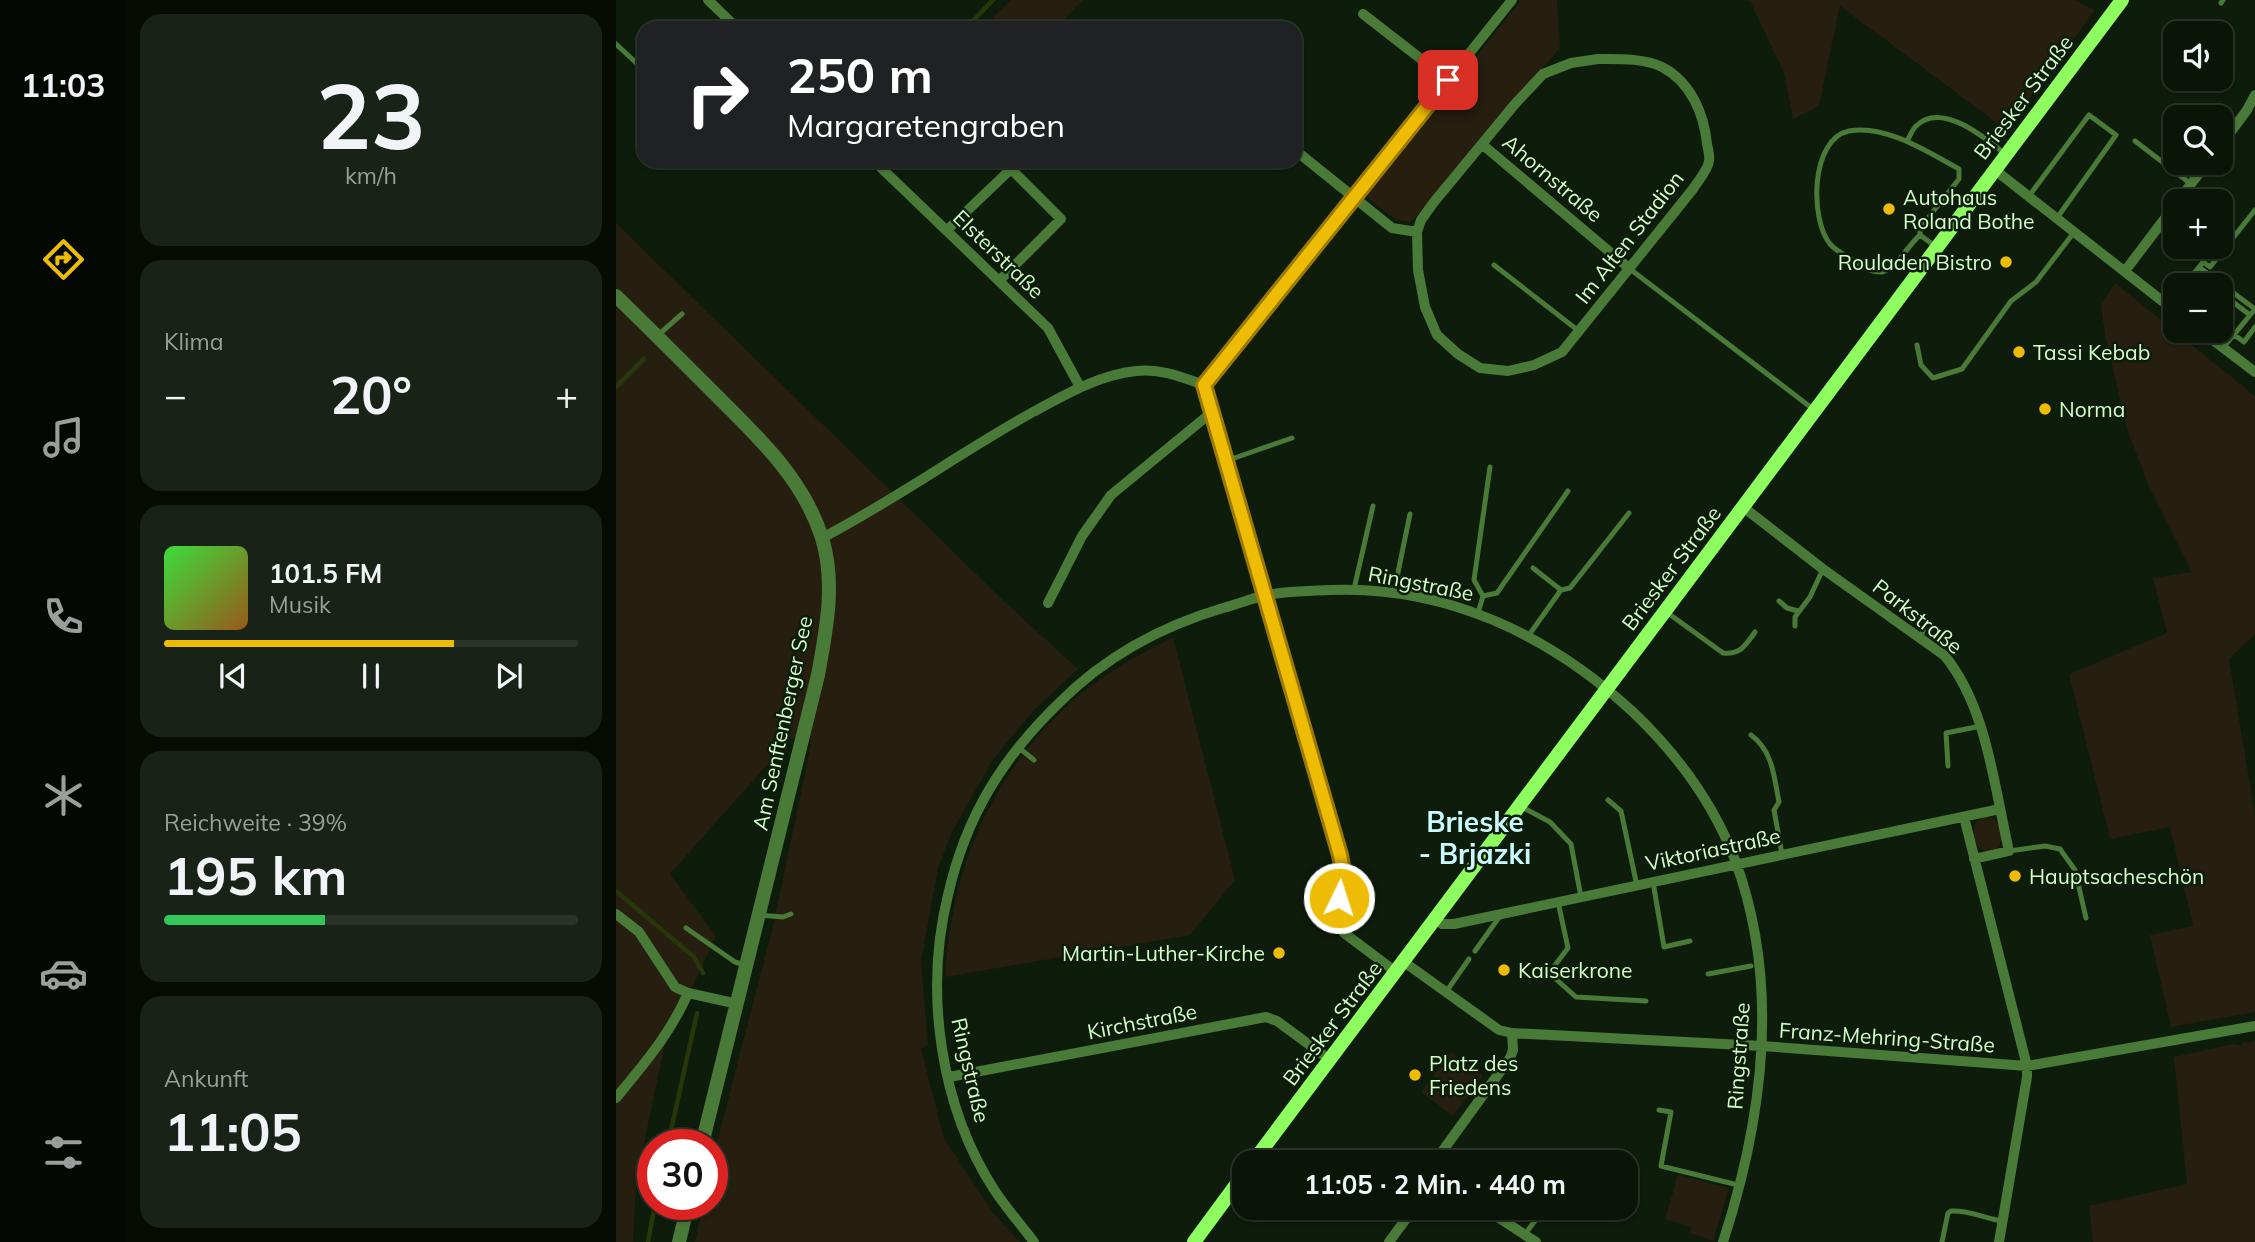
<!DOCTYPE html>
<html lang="de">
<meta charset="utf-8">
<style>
body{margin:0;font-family:Mulish,sans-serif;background:#182216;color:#f1f3f6;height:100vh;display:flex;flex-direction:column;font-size:26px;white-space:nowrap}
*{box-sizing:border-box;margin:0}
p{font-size:23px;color:#999f9c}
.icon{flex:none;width:38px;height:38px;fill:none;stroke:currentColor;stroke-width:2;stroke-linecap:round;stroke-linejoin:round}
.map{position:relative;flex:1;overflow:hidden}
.details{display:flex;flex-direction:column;gap:14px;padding:14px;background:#060c04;width:490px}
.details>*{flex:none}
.guide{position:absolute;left:21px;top:21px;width:665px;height:147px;border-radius:21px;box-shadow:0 2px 5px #0004,0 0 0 2px #2a3429;background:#202124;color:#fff;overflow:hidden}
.fabs{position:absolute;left:1547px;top:21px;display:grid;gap:14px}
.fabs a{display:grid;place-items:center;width:70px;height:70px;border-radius:14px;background:#0a1508;box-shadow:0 2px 5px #0004,0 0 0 2px #2a3429;font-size:35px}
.speed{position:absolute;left:21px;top:1129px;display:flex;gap:14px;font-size:35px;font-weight:700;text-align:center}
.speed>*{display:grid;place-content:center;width:91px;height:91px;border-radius:50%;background:#0a1508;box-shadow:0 2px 5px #0004,0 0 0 2px #2a3429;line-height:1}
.speed .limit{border:10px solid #d22;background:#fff;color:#111}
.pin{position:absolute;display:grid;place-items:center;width:60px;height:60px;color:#fff;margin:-30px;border-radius:14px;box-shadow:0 4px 10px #0006}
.me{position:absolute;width:77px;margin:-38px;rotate:4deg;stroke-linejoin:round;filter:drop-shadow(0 0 5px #0008)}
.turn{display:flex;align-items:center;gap:24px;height:147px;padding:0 35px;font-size:32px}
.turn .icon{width:91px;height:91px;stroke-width:2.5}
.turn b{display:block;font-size:49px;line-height:60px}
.big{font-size:52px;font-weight:700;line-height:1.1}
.details .tile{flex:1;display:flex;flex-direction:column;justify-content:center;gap:10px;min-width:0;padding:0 24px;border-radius:21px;background:#182216}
.details .dial{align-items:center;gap:0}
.dial b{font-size:91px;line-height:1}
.song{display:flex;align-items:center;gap:21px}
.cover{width:84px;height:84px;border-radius:10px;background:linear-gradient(135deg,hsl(120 70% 55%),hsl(30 70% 35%))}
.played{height:7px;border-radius:4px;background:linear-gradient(90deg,#eebc04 70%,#2a3429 70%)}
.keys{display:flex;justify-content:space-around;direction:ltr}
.heat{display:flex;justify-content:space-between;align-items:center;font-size:38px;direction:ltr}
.charge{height:10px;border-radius:5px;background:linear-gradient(90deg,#34c759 39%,#2a3429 0)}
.trip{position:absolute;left:616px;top:1150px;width:406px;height:70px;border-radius:21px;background:#0a1508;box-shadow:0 2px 5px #0004,0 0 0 2px #2a3429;font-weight:700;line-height:70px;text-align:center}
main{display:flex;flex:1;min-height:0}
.tab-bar{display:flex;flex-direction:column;width:126px;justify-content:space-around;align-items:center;background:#040803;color:#999f9c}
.tab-bar .icon{width:49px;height:49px}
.tab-bar .selected{color:#eebc04}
.tab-bar b{font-size:32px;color:#f1f3f6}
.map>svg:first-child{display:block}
</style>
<main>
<nav class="tab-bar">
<b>11:03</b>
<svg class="icon selected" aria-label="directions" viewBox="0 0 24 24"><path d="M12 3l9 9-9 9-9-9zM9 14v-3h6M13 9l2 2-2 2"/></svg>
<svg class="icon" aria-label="music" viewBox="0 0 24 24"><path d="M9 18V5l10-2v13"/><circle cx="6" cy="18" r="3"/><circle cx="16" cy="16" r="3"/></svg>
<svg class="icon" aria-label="phone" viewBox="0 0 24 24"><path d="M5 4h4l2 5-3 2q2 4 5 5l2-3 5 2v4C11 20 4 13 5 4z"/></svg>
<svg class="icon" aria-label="climate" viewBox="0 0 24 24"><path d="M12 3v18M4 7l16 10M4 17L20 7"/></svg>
<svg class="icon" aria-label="car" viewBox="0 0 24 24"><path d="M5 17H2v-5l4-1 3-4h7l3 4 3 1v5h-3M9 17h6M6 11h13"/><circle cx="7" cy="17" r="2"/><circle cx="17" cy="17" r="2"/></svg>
<svg class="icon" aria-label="filters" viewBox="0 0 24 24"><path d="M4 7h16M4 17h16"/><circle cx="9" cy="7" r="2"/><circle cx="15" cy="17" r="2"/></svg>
</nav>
<section class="details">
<div class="tile dial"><b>23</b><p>km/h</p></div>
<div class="tile"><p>Klima</p>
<div class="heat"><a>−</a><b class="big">20°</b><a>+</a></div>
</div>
<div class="tile">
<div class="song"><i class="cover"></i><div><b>101.5 FM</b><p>Musik</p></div></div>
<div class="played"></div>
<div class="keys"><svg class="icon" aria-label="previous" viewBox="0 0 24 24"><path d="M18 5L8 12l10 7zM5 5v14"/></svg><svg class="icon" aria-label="pause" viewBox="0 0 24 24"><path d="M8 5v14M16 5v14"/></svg><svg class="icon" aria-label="next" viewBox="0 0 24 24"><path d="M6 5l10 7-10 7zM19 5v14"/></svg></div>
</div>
<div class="tile"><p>Reichweite · 39%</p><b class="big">195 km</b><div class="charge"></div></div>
<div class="tile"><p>Ankunft</p><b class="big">11:05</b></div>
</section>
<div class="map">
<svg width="1639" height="1242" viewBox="0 0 1639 1242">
<rect width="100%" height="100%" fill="#0e1c0b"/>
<path fill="#261e0f" d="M395 0H467L440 28H388L377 17Z
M905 0H941L944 48 795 222 780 220 753 199 752 194Z
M1127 0H1458L1479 10 1390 130 1224 6 1203 106 1177 119 1168 73 1134 1Z
M0 223 390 603 462 669 418 710 378 758 336 832 322 868 305 962 312 1044 305 1049 328 1138 378 1214 404 1242H79L87 1204H96V1162L157 926 196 740 174 739 54 874 100 936 48 1048 20 1182 17 1242H0Z
M1499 283 1639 396V634L1613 659 1639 814V1012L1555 1027 1534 935 1577 926 1554 827 1494 839 1453 674 1551 633 1537 578 1576 572 1533 486 1512 432 1489 335 1485 304Z
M557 637 619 880 574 935 329 977C335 869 374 777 454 703 484 675 521 656 557 637Z
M1367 817C1377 817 1381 819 1384 829 1393 863 1347 857 1360 822Z
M1639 1041V1242H1477L1473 1206 1571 1184 1558 1057 1617 1044 1626 1046V1043Z
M835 1052 867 1076 837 1116 805 1092Z
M1062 1175 1113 1188 1097 1241 1074 1233 1075 1227 1049 1219Z"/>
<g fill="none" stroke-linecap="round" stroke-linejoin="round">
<path stroke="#283709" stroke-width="4.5" d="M350 28 377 0
M0 387 28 359
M0 891 78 957 87 973
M52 1144 81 1013
M32 1242 39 1204"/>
<path stroke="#497a37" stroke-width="5" d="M1605 3 1607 0
M0 44 28 70
M1291 141C1294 136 1296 130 1300 126 1325 101 1368 137 1388 153
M1519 141 1575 184
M1413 196 1473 115 1500 135 1441 218
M1304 235C1292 245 1281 268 1266 272 1257 273 1248 268 1241 263 1233 257 1221 252 1214 244 1194 220 1194 139 1233 131 1269 124 1312 152 1343 169V179L1304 228V235L1319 246
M878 265 964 332
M1583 267 1639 309
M1014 269 1197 409
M1578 273 1594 285
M1587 285 1576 276 1587 262 1594 267 1639 210
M1605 293 1634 315
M1605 300 1608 302 1605 306
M1605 325 1628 342 1639 327
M41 336 66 314
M1301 345 1305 365 1317 378 1346 369 1395 301 1420 282 1459 231
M1607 348 1639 309
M610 461 676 438
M874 467 858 580 867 596 881 593 952 491
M917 568 945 590
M738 589 757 506
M778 592 794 514
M1163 601 1171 608 1182 611
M1049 611 1107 653C1124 655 1130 645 1139 632
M862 613 867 596
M1300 613 1310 621 1305 637
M1179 626V617L1194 597 1207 569
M913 635 945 590 954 588 1013 513
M1135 735C1157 751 1158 777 1163 802L1158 810 1166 854
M402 747 418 760
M1332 766 1330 733 1365 726
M992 800 1005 811 1021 886
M906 807 934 822 955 844 965 897
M1393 851 1429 846 1444 849 1459 870 1470 918
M1037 882 1048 947 1074 941
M942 902 952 948 933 973 960 997 1030 1001
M144 915 167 917 175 914
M70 928 119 962 129 965
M859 951 884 916
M1092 974 1135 966
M830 992 853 959
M1043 1110 1055 1112 1045 1166 1122 1185
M912 1230 929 1208
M1326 1242 1332 1213 1335 1211C1354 1210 1370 1219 1387 1221"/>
<path stroke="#497a37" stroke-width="10" d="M92 0 121 28
M747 14 832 80
M982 59C1002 59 1028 58 1046 67 1075 82 1088 114 1091 144 1092 149 1094 156 1093 161 1092 170 1082 181 1077 189L946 352 918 365 892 371 864 368 842 354 821 335 809 307 802 270 801 232 805 220 818 202 899 104 927 74 955 63Z
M867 145 1014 269
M1605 145 1631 110 1639 95
M679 150 776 228 801 232
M258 161 432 328 464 387
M1379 170 1559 311
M1562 201 1591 163
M331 230 395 169 445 219 383 281
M1509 271 1559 205
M1585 331 1639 372
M588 385 724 855C725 862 728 870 727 878 726 896 716 917 728 933L780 972
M588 385 896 0
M1127 507 1207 569 1329 656C1371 708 1378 786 1393 851L1358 859
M206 538C279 500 345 452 417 412 450 394 483 375 520 371 544 368 566 377 588 385
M432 603 466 536 495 495 596 412
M1348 817 1411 1066V1077L1383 1242
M0 914 23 932 59 987 72 993 122 1004
M820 920 826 924H838L1384 809
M788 962 883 1030 896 1033 1146 1046 1411 1066 1639 1026
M333 1077 650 1017 661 1021 714 1060
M0 1098C27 1065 55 1033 72 993
M822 1162 825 1153 894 1058 897 1050 896 1033
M868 1208 920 1242
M418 1242C405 1225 391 1209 379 1191 324 1107 308 992 332 895 350 816 386 758 444 702 489 657 546 626 607 608 622 604 636 598 651 595 672 591 693 591 714 590 829 585 934 635 1017 712 1061 754 1097 802 1119 860 1165 984 1147 1119 1107 1242
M773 1242 798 1208"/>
<path stroke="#497a37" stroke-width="14" d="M0 296C32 327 64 359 95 390 139 434 187 477 206 538 220 583 210 631 202 675L86 1144
M63 1242 72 1204"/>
<path stroke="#8dfd60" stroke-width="14" d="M637 1162 1506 0
M578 1242 628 1174"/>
</g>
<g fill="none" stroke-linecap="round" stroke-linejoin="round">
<g stroke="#9b7a03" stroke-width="18">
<path id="route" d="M723 898 728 876 724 855 588 385 832 80"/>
</g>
<use href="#route" stroke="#eebc04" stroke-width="12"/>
</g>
<g fill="#eebc04" stroke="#0e1c0b" stroke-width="2.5">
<circle cx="1273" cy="209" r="7"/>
<circle cx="1390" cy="262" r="7"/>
<circle cx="1403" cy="352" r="7"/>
<circle cx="1429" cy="409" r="7"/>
<circle cx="1399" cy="876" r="7"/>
<circle cx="663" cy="953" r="7"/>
<circle cx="888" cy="970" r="7"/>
<circle cx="799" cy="1075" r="7"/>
</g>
<g text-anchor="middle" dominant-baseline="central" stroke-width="5" stroke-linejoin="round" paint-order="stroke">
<g font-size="21" fill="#d2fec7" stroke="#0e1c0b">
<text transform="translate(1407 97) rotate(-53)">Briesker Straße</text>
<text transform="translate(937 178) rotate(40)">Ahornstraße</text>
<text transform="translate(1013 237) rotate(-52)">Im Alten Stadion</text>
<text transform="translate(383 254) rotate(44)">Elsterstraße</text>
<text transform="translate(1055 568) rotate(-53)">Briesker Straße</text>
<text transform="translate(805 583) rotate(11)">Ringstraße</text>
<text transform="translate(1302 616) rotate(38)">Parkstraße</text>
<text transform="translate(166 723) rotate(-78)">Am Senftenberger See</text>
<text transform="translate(1097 849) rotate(-12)">Viktoriastraße</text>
<text transform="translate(526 1021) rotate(-11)">Kirchstraße</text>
<text transform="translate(716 1023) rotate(-53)">Briesker Straße</text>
<text transform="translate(1271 1037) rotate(4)">Franz-Mehring-Straße</text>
<text transform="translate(1122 1056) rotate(-86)">Ringstraße</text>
<text transform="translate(355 1070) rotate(77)">Ringstraße</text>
</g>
<g font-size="21" fill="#d2fec7" stroke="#0e1c0b" text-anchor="start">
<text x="1287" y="197">Autohaus<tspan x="1287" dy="24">Roland Bothe</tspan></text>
<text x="1376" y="262" text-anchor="end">Rouladen Bistro</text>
<text x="1417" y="352">Tassi Kebab</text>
<text x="1443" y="409">Norma</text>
<text x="1413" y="876">Hauptsacheschön</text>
<text x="649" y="953" text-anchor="end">Martin-Luther-Kirche</text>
<text x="902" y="970">Kaiserkrone</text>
<text x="813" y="1063">Platz des<tspan x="813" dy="24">Friedens</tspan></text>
</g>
<g font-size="28" font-weight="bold" fill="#c9fbfe" stroke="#0e1c0b">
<text x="859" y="821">Brieske<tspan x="859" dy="32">- Brjazki</tspan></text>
</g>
</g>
</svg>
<div class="fabs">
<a><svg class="icon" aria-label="sound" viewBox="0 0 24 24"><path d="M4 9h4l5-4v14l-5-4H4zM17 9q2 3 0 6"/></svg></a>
<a><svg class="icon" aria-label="search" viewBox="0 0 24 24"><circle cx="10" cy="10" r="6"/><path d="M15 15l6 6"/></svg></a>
<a>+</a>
<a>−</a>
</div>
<div class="speed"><div class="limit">30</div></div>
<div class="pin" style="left:832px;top:80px;background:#d93025"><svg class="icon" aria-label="arrive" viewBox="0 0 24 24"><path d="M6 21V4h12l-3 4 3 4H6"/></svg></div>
<svg class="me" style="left:723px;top:898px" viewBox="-20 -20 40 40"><circle r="17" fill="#eebc04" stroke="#fff" stroke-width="3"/><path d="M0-11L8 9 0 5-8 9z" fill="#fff"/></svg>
<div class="trip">11:05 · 2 Min. · 440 m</div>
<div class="guide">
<div class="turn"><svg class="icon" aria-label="right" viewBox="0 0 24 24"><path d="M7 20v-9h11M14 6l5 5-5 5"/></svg><div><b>250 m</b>Margaretengraben</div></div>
</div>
</div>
</main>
